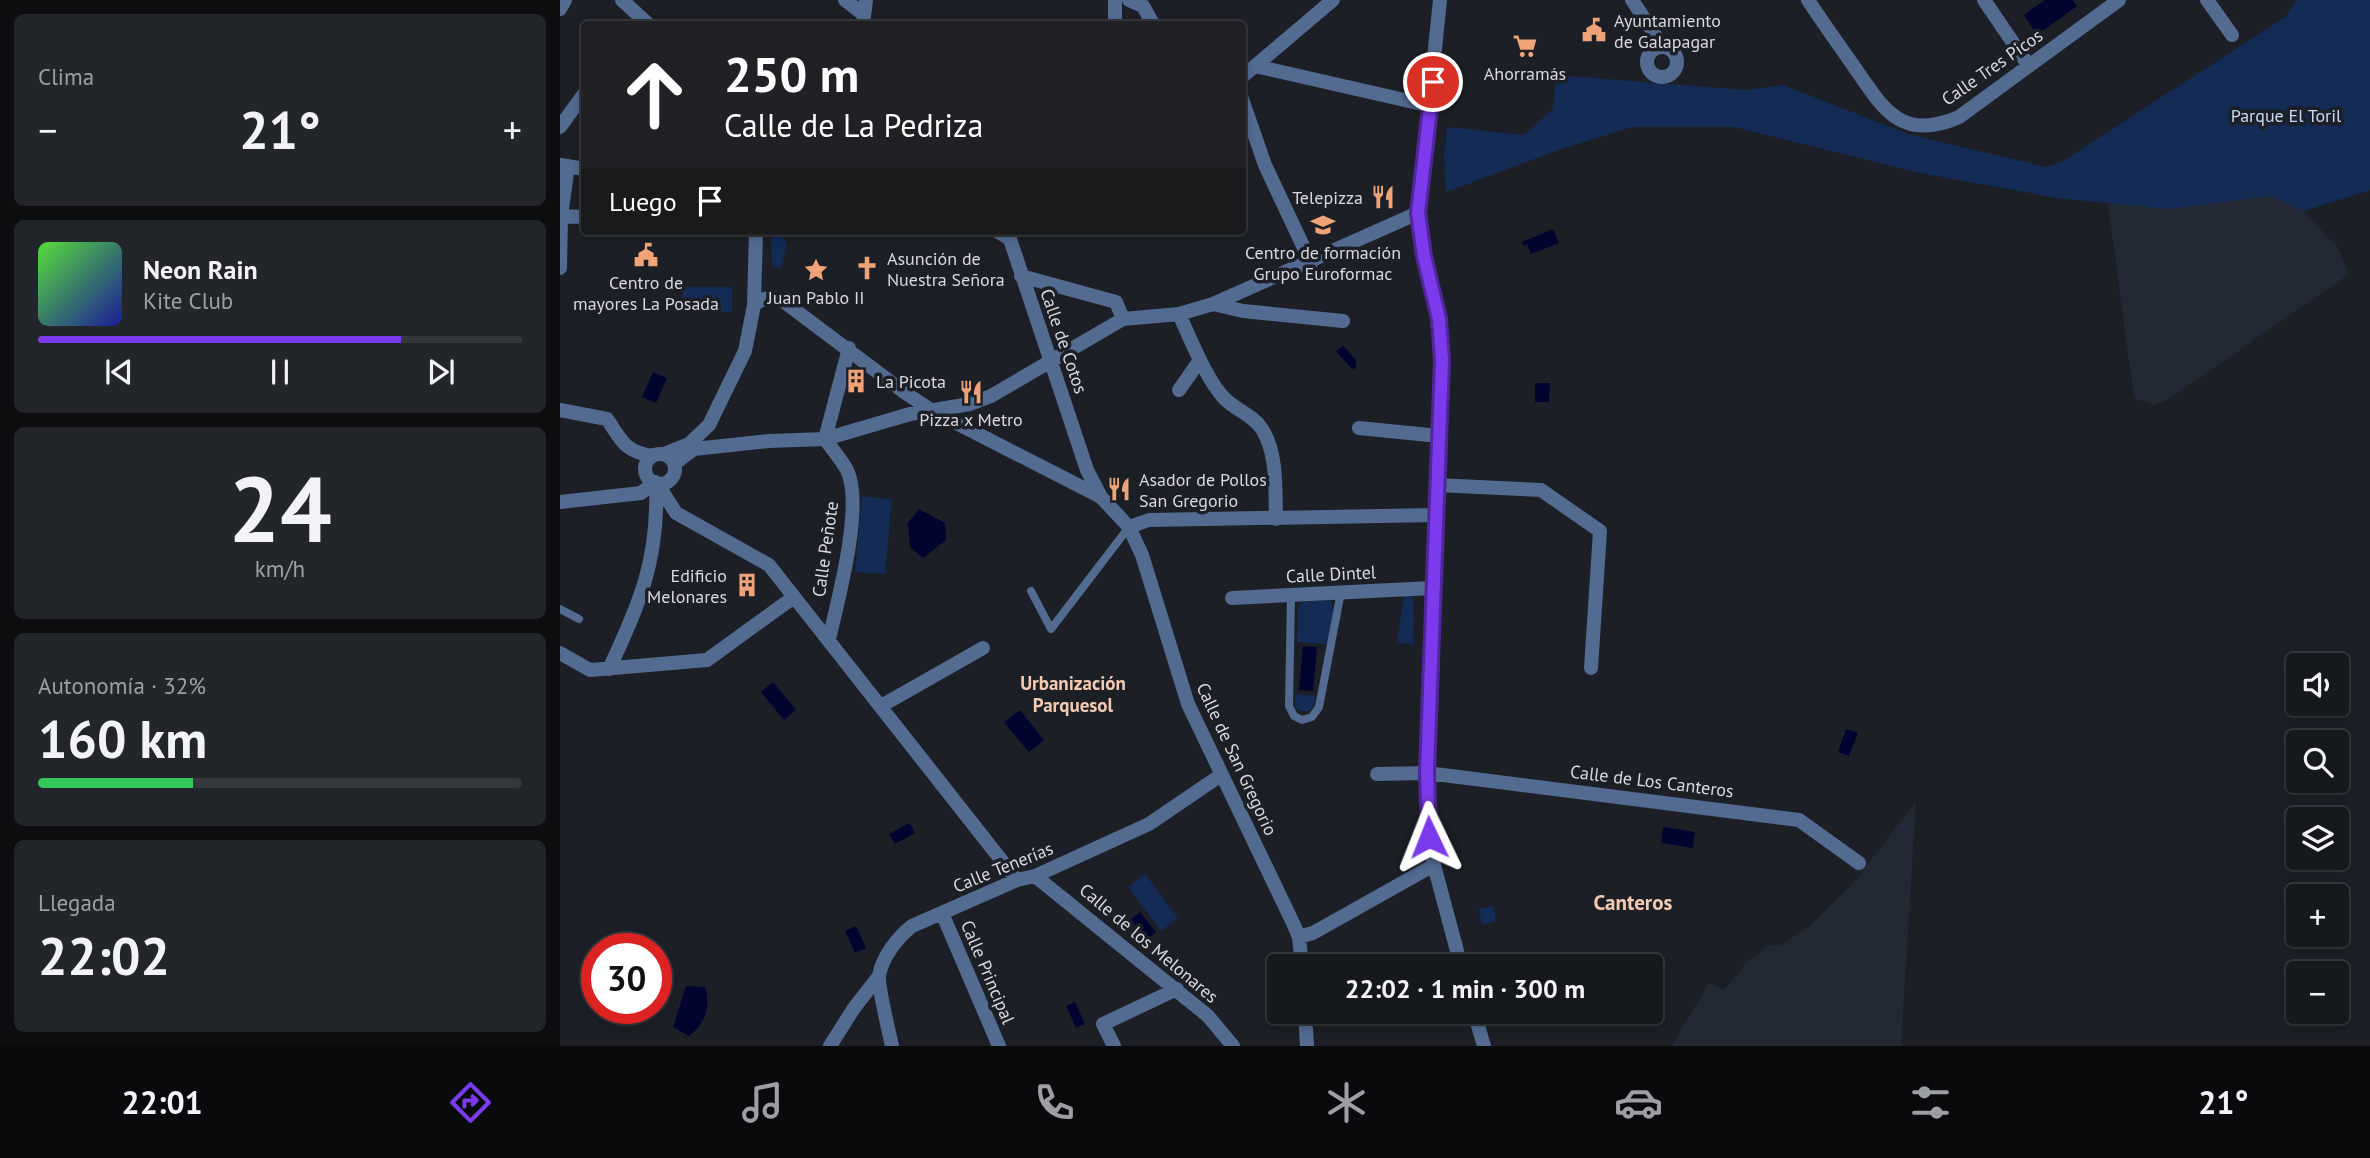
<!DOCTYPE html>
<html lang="es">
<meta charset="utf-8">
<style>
body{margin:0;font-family:"PT Sans",sans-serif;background:#222529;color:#f1f3f6;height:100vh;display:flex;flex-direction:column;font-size:26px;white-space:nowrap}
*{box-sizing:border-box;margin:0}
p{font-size:23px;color:#9da0a3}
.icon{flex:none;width:38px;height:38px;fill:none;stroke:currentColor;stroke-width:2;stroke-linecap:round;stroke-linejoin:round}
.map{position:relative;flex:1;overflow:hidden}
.panel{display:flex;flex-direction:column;gap:14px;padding:14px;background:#0c0d0f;width:560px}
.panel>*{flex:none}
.top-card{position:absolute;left:21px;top:21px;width:665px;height:214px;border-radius:7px;box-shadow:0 4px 10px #0003,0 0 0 2px #34373b;background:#202124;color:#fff;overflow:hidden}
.tools{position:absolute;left:1726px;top:653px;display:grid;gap:14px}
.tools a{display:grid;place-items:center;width:63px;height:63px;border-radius:7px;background:#15181c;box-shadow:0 4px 10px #0003,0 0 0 2px #34373b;font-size:35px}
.speed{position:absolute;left:21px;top:933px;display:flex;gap:14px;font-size:35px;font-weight:700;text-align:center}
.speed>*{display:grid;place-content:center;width:91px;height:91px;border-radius:50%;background:#15181c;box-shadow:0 4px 10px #0003,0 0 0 2px #34373b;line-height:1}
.speed .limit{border:10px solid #d22;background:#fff;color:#111}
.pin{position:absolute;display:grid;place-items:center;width:60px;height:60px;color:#fff;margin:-30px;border:4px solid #fff;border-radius:50%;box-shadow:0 2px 7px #0007}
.me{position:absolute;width:77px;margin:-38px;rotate:358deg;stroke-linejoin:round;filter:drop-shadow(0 0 5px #0008)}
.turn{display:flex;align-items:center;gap:24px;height:147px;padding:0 28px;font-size:32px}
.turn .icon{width:91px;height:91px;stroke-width:2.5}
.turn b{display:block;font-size:49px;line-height:60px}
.then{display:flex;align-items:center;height:66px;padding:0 28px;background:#0003;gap:14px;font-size:26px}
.big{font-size:52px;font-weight:700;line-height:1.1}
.panel .widget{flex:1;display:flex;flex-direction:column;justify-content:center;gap:10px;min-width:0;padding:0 24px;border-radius:10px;background:#222529}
.panel .dial{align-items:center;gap:0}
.dial b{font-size:91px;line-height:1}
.song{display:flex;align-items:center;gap:21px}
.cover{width:84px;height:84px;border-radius:10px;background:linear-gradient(135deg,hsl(110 70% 55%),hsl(240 70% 35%))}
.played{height:7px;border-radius:4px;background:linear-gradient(90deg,#7c3aed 75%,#34373b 75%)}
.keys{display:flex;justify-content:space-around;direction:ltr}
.heat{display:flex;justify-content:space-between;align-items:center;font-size:38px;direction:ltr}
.charge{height:10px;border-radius:5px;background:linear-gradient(90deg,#34c759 32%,#34373b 0)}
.trip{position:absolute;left:707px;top:954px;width:396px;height:70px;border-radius:7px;background:#15181c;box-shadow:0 4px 10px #0003,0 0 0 2px #34373b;font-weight:700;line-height:70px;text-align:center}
.tabs{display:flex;height:112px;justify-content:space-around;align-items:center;background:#080a0b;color:#9da0a3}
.tabs .icon{width:49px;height:49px}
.tabs .selected{color:#7c3aed}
.tabs b{font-size:32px;color:#f1f3f6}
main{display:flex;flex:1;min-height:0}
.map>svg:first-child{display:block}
</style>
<main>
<section class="panel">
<div class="widget"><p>Clima</p>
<div class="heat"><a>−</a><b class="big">21°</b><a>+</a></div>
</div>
<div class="widget">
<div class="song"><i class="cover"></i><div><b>Neon Rain</b><p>Kite Club</p></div></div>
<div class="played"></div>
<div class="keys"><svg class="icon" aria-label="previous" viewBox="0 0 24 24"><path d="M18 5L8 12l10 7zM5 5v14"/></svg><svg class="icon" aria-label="pause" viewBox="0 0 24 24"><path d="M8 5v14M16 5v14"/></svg><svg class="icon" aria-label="next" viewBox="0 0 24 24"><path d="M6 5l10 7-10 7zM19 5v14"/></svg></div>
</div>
<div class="widget dial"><b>24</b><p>km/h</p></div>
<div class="widget"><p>Autonomía · 32%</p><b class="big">160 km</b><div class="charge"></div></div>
<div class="widget"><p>Llegada</p><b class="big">22:02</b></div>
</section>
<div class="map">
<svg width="1810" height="1046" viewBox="0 0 1810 1046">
<rect width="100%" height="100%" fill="#1c2026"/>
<path fill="#222934" d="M1711 196 1744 211 1778 248 1789 274 1609 399 1593 405 1574 398 1548 203 1608 209Z
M1356 801 1341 1046H1112L1149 983 1164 990 1188 961 1206 948 1207 945 1220 946 1247 928 1292 885Z"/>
<path fill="#132b55" d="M1737 0H1810V190L1744 211 1711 196 1608 209 1497 198 1360 173 1174 127H1071L993 152 886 192 884 155 887 127 964 135 993 109 996 75 1185 90 1223 85 1348 134 1486 167 1503 161 1725 17Z
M211 232 222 236 227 244 220 270 212 264Z
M123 287H172V312L122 311Z
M302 496 332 499 325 574 295 572Z
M844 595H850L854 601 853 644 837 643Z
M770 600 774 610 767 644 737 642 738 608 742 602Z
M735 694 756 696 754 705 750 711H739L735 706Z
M585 874 618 918 601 931 568 887Z
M933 906 936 921 922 925 919 909Z"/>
<path fill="#00042f" d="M1485 0H1513L1517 6 1477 35 1464 15Z
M993 229 999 243 971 254 967 244 963 246 962 242Z
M783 346 796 360V368L792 369 776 351Z
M93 372 107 378 96 403 82 397Z
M975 383H990L989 402H975Z
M359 509 385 523 386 540 363 558 350 547 348 523Z
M743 646 757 647 753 691 739 690Z
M213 682 236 710 224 720 201 692Z
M460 710 484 740 469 752 444 722Z
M1286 729 1298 733 1289 756 1278 752Z
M350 823 355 833 335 844 329 834Z
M1103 827 1135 832 1133 848 1101 843Z
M580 912 596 932 586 940 571 919Z
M296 926 306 948 295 953 285 931Z
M126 986 145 987C151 1006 146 1023 129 1036L113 1027Z
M515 1002 525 1024 516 1028 506 1006Z"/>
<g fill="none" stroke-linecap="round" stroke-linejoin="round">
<path stroke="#536a91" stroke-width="8" d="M471 591 491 629 569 527
M731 595 729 706 734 716 742 720 752 717 759 707 781 592
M0 609 19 619"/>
<path stroke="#536a91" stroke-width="14" d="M62 0 88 24
M285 0 303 14
M555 0V24
M569 0 583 6 593 24
M880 0 858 213 864 256 879 319 882 360 867 773 869 837 874 865 901 966
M1072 0 1103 47
M1248 0C1263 23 1279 45 1295 68 1324 110 1342 142 1399 117L1559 0
M1424 0 1469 66
M1647 0 1672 35
M0 9 5 0
M303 24 306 0
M1087 62a15 15 0 1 1 30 0a15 15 0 1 1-30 0Z
M695 66 871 106
M682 77 773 0
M682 99 705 165 751 263
M0 127 24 94
M1 165 24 169
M0 216 24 217
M437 231 450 239 527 470 541 497 569 527 582 555 628 704 733 923 739 937 742 966
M0 268 1 216 8 166
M461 276 556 302 563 319
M653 304 683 311 783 321
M194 305C204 297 211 296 223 301L344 392 371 410 541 497
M619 314C630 338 647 381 665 399 676 410 693 415 702 429 718 454 715 491 716 519
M619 390 640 360
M0 410 47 419C62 441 64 451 92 456
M799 428 879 436
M104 454 129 444 149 425 185 351 194 305 196 231
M85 469a15 15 0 1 1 30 0a15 15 0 1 1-30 0Z
M114 464 134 449 209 441 265 439 350 414 410 404 431 396 563 319 619 314 653 304 858 213
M97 483 116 513 209 565 457 880
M877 485 981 490 1040 531 1031 668
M0 502 81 493 95 482
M569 527 589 520 876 515
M672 598 872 588
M269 639C278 600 304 505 287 470 281 459 272 449 265 439L289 348
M0 653 30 670 147 660 234 597
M49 669C80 603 99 559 96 484
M321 706 423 648
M817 774 867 773 1239 820 1299 863
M475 876 648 1016 673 1046
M382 913 439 1046
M739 937 753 933 874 865
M745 1012 747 1046
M914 1012 924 1046
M270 1046 294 1008 319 976
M332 1046C329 1032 318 987 319 976 322 957 338 937 352 926L457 880 475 876 589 824 661 775
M554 1046 543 1024 617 989"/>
</g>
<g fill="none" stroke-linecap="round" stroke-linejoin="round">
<g stroke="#51269a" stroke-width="18">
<path id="route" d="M869 837 867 773 882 360 879 319 864 256 858 213 873 82"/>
</g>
<use href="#route" stroke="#7c3aed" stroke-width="12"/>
</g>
<defs>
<g id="civic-bare" transform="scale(1.89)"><path d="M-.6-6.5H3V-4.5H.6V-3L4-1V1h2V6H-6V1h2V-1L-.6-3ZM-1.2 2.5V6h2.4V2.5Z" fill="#efa377" stroke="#1c2026" stroke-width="2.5" paint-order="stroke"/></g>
<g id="supermarket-bare" transform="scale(1.89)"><path d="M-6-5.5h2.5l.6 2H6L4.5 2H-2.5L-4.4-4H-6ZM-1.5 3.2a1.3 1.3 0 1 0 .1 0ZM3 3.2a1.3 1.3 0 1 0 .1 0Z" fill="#efa377" stroke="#1c2026" stroke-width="2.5" paint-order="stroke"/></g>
<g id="restaurant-bare" transform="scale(1.89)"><path d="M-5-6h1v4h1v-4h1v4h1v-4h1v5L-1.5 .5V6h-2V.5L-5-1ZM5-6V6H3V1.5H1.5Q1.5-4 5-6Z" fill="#efa377" stroke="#1c2026" stroke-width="2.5" paint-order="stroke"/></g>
<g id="university-bare" transform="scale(1.89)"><path d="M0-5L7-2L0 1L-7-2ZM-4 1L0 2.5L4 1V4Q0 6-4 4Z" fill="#efa377" stroke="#1c2026" stroke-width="2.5" paint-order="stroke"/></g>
<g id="church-bare" transform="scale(1.89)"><path d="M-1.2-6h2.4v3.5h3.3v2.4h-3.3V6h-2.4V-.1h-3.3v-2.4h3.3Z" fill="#efa377" stroke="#1c2026" stroke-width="2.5" paint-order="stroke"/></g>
<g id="sight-bare" transform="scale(1.89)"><path d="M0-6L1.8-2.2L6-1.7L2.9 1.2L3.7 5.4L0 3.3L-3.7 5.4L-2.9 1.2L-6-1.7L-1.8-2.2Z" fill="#efa377" stroke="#1c2026" stroke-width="2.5" paint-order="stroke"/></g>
<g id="building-bare" transform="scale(1.89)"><path d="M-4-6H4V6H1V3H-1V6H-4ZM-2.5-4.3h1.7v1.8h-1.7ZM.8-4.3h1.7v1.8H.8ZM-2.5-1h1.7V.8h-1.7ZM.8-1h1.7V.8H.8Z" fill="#efa377" stroke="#1c2026" stroke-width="2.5" paint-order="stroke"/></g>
</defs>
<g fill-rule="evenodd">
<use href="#civic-bare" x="1034" y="30"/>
<use href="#supermarket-bare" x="965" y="46"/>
<use href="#restaurant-bare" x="823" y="197"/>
<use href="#university-bare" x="763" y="225"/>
<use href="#civic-bare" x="86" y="255"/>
<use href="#church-bare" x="307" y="268"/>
<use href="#sight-bare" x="256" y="270"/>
<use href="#building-bare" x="296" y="381"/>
<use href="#restaurant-bare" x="411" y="392"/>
<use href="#restaurant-bare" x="559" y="489"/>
<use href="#building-bare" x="187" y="585"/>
</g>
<g text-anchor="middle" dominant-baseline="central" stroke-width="7" stroke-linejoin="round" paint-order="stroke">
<g font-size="18" fill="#d8dadf" stroke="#1c2026">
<text x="1054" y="20" text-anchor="start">Ayuntamiento<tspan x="1054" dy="21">de Galapagar</tspan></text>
<text x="965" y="73">Ahorramás</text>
<text x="803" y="197" text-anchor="end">Telepizza</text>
<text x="763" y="252">Centro de formación<tspan x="763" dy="21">Grupo Euroformac</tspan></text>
<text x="327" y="258" text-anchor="start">Asunción de<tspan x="327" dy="21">Nuestra Señora</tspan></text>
<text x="86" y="282">Centro de<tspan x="86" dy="21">mayores La Posada</tspan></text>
<text x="256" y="297">Juan Pablo II</text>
<text x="316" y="381" text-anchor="start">La Picota</text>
<text x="411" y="419">Pizza x Metro</text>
<text x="579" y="479" text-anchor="start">Asador de Pollos<tspan x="579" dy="21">San Gregorio</tspan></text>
<text x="167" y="575" text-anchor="end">Edificio<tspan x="167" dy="21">Melonares</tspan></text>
</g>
<g font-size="18" fill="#d8dadf" stroke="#1c2026">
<text transform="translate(1432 67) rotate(-35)">Calle Tres Picos</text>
<text transform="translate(504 341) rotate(71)">Calle de Cotos</text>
<text transform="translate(265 549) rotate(-82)">Calle Peñote</text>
<text transform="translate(771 574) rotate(-3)">Calle Dintel</text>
<text transform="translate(677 759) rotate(65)">Calle de San Gregorio</text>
<text transform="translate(1092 781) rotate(7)">Calle de Los Canteros</text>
<text transform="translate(443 867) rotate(-22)">Calle Tenerías</text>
<text transform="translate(589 943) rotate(40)">Calle de los Melonares</text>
<text transform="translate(428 972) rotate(67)">Calle Principal</text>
</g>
<g font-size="18" fill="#c6d9f9" stroke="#1c2026">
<text x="1726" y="115">Parque El Toril</text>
</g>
<g font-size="19" font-weight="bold" fill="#f6cab1" stroke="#1c2026">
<text x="513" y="683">Urbanización<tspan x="513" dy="22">Parquesol</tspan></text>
</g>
<g font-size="21" font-weight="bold" fill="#f6cab1" stroke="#1c2026">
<text x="1073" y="902">Canteros</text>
</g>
</g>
</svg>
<div class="tools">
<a><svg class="icon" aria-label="sound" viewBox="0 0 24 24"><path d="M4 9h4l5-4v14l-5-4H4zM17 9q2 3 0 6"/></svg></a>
<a><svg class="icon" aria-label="search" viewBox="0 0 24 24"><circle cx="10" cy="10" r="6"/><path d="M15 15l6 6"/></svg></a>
<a><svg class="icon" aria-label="layers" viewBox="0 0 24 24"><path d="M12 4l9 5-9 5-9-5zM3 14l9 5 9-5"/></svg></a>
<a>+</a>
<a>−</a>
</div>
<div class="speed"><div class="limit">30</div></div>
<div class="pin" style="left:873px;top:82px;background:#d93025"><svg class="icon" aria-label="arrive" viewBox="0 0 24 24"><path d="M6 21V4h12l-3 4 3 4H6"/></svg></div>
<svg class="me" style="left:869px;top:837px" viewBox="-20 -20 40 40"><path d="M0-17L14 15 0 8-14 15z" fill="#7c3aed" stroke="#fff" stroke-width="4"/></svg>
<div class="trip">22:02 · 1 min · 300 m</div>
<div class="top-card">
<div class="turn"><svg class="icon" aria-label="ahead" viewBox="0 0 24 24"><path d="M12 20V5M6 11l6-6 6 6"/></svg><div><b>250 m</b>Calle de La Pedriza</div></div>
<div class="then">Luego<svg class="icon" aria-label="arrive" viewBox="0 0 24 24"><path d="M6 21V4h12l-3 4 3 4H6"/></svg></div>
</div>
</div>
</main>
<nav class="tabs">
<b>22:01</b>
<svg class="icon selected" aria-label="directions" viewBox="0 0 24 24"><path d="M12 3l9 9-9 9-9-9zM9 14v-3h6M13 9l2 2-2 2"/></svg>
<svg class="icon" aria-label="music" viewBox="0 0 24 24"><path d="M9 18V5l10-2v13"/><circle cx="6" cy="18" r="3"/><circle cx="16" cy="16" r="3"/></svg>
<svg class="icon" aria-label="phone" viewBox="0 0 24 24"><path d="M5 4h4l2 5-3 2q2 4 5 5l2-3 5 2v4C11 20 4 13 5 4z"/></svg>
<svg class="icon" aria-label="climate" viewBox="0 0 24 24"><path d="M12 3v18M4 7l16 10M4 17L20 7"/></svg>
<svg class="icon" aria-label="car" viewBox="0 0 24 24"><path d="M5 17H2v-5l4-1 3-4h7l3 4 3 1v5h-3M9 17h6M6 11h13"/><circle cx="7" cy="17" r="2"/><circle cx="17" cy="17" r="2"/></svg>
<svg class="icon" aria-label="filters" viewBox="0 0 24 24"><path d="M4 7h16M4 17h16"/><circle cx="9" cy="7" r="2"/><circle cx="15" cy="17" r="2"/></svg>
<b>21°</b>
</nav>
